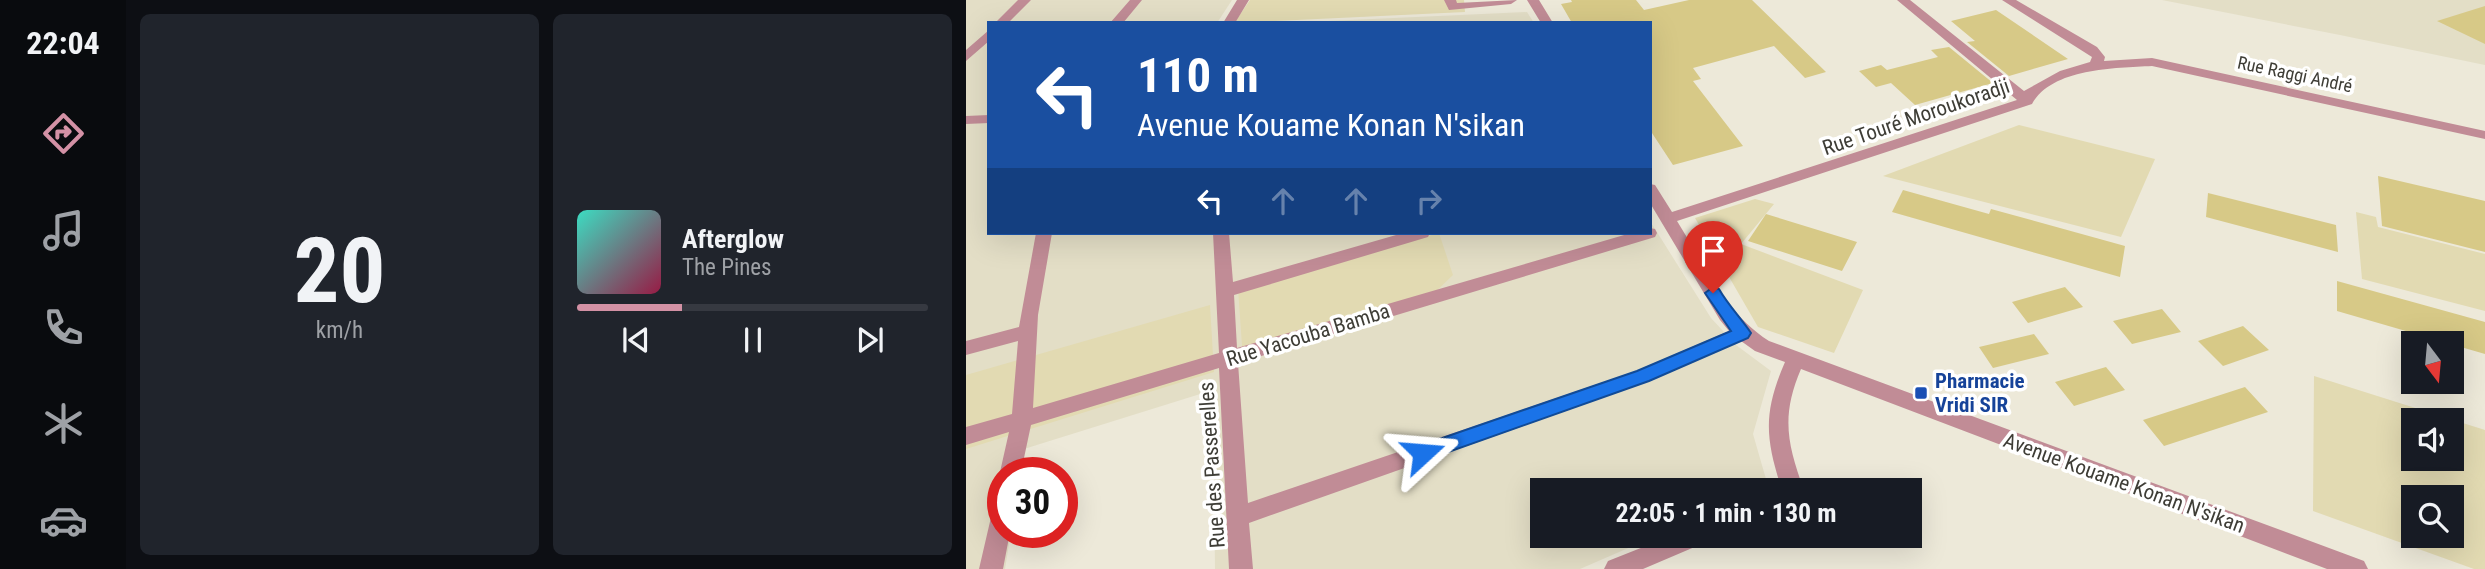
<!DOCTYPE html>
<html lang="fr">
<meta charset="utf-8">
<style>
body{margin:0;font-family:"Roboto Condensed",sans-serif;background:#20242c;color:#f1f3f6;height:100vh;display:flex;flex-direction:column;font-size:26px;white-space:nowrap}
*{box-sizing:border-box;margin:0}
p{font-size:23px;color:#9ea1a6}
.icon{flex:none;width:38px;height:38px;fill:none;stroke:currentColor;stroke-width:2;stroke-linecap:round;stroke-linejoin:round}
.map{position:relative;flex:1;overflow:hidden}
.drawer{display:flex;flex-direction:column;gap:14px;padding:14px;background:#0d0f14;width:840px}
.drawer>*{flex:none}
.top-card{position:absolute;left:21px;top:21px;width:665px;height:214px;border-radius:0px;box-shadow:0 7px 28px #0002;background:#1a4fa0;color:#fff;overflow:hidden}
.needle{width:46px;rotate:164deg}
.controls{position:absolute;left:1435px;top:331px;display:grid;gap:14px}
.controls a{display:grid;place-items:center;width:63px;height:63px;border-radius:0px;background:#171b24;box-shadow:0 7px 28px #0002;font-size:35px}
.speed{position:absolute;left:21px;top:457px;display:flex;gap:14px;font-size:35px;font-weight:700;text-align:center}
.speed>*{display:grid;place-content:center;width:91px;height:91px;border-radius:50%;background:#171b24;box-shadow:0 7px 28px #0002;line-height:1}
.speed .limit{border:10px solid #d22;background:#fff;color:#111}
.pin{position:absolute;display:grid;place-items:center;width:60px;height:60px;color:#fff;margin:-72px -30px;border-radius:50% 50% 50% 0;rotate:-45deg;box-shadow:0 0 7px #0007}
.pin .icon{rotate:45deg}
.me{position:absolute;width:77px;margin:-38px;rotate:71deg;stroke-linejoin:round;filter:drop-shadow(0 0 5px #0008)}
.turn{display:flex;align-items:center;gap:24px;height:147px;padding:0 35px;font-size:32px}
.turn .icon{width:91px;height:91px;stroke-width:2.5}
.turn b{display:block;font-size:49px;line-height:60px}
.lanes{display:flex;align-items:center;height:66px;padding:0 35px;background:#0003;justify-content:center;gap:35px;direction:ltr}
.lanes .off{opacity:.35}
.drawer .tile{flex:1;display:flex;flex-direction:column;justify-content:center;gap:10px;min-width:0;padding:0 24px;border-radius:10px;background:#20242c}
.drawer .dial{align-items:center;gap:0}
.dial b{font-size:91px;line-height:1}
.song{display:flex;align-items:center;gap:21px}
.cover{width:84px;height:84px;border-radius:10px;background:linear-gradient(135deg,hsl(170 70% 55%),hsl(340 70% 35%))}
.played{height:7px;border-radius:4px;background:linear-gradient(90deg,#d391a5 30%,#363941 30%)}
.keys{display:flex;justify-content:space-around;direction:ltr}
.drawer .tiles{flex:1;display:grid;gap:14px;grid-template-columns:repeat(2,1fr)}
.trip{position:absolute;left:564px;top:478px;width:392px;height:70px;border-radius:0px;background:#171b24;box-shadow:0 7px 28px #0002;font-weight:700;line-height:70px;text-align:center}
main{display:flex;flex:1;min-height:0}
.menu{display:flex;flex-direction:column;width:126px;justify-content:space-around;align-items:center;background:#090b0e;color:#9ea1a6}
.menu .icon{width:49px;height:49px}
.menu .selected{color:#d391a5}
.menu b{font-size:32px;color:#f1f3f6}
.map>svg:first-child{display:block}
</style>
<main>
<nav class="menu">
<b>22:04</b>
<svg class="icon selected" aria-label="directions" viewBox="0 0 24 24"><path d="M12 3l9 9-9 9-9-9zM9 14v-3h6M13 9l2 2-2 2"/></svg>
<svg class="icon" aria-label="music" viewBox="0 0 24 24"><path d="M9 18V5l10-2v13"/><circle cx="6" cy="18" r="3"/><circle cx="16" cy="16" r="3"/></svg>
<svg class="icon" aria-label="phone" viewBox="0 0 24 24"><path d="M5 4h4l2 5-3 2q2 4 5 5l2-3 5 2v4C11 20 4 13 5 4z"/></svg>
<svg class="icon" aria-label="climate" viewBox="0 0 24 24"><path d="M12 3v18M4 7l16 10M4 17L20 7"/></svg>
<svg class="icon" aria-label="car" viewBox="0 0 24 24"><path d="M5 17H2v-5l4-1 3-4h7l3 4 3 1v5h-3M9 17h6M6 11h13"/><circle cx="7" cy="17" r="2"/><circle cx="17" cy="17" r="2"/></svg>
</nav>
<section class="drawer">
<div class="tiles">
<div class="tile dial"><b>20</b><p>km/h</p></div>
<div class="tile">
<div class="song"><i class="cover"></i><div><b>Afterglow</b><p>The Pines</p></div></div>
<div class="played"></div>
<div class="keys"><svg class="icon" aria-label="previous" viewBox="0 0 24 24"><path d="M18 5L8 12l10 7zM5 5v14"/></svg><svg class="icon" aria-label="pause" viewBox="0 0 24 24"><path d="M8 5v14M16 5v14"/></svg><svg class="icon" aria-label="next" viewBox="0 0 24 24"><path d="M6 5l10 7-10 7zM19 5v14"/></svg></div>
</div>
</div>
</section>
<div class="map">
<svg width="1519" height="569" viewBox="0 0 1519 569">
<rect width="100%" height="100%" fill="#ede9d9"/>
<path fill="#e3dec6" d="M0 0H266L251 23H23V233H684V221L745 318 770 345 805 371 787 434 802 486 794 490H576V536H690L614 569H249L247 390 58 449 54 472H37V532H45L39 569H0Z
M1196 0H1519V65L1374 35Z
M561 12 568 23H318Z"/>
<path fill="#e2dab2" fill-rule="evenodd" d="M284 0H498L499 12 268 23Z
M1053 125 1189 159 1155 237 917 176Z
M789 199 808 204 775 244 897 290 868 353 792 327 729 218Z
M1390 212 1410 217 1412 227 1519 254V311L1396 279Z
M473 233 487 275 460 301 277 360 272 288Z
M244 305 248 372 0 449V375Z
M1348 376 1519 430V569H1508L1347 511ZM1486 420V458H1447V420ZM1486 497V536H1447V497Z"/>
<path fill="#d7c987" d="M605 0H670L678 10 723 0H786L860 72 839 78 808 46 727 68 735 79 727 81 777 146 707 165 684 130V23H606L595 4 606 2Z
M1519 6V44L1471 21Z
M1030 10 1102 59 1043 76 1001 42 1009 41 985 21Z
M983 47 1027 83 949 105 925 83 910 87 893 71 915 65 921 70 972 57 965 50Z
M1412 176 1519 201V252L1416 226Z
M937 190 1023 214 1025 209 1159 246 1154 277 926 212Z
M1242 193 1370 225 1372 252 1240 217Z
M800 214 891 242 876 271 782 241Z
M1371 281 1519 322V354L1371 311Z
M1099 287 1117 307 1062 323 1046 302Z
M1196 309 1215 332 1166 344 1147 321Z
M1277 326 1303 350 1257 366 1232 341Z
M1068 334 1083 354 1027 368 1013 347Z
M1140 367 1159 390 1108 406 1089 382Z
M1279 387 1302 412 1198 446 1177 420Z"/>
<g fill="none" stroke-linecap="round" stroke-linejoin="round">
<path fill="#c18c96" fill-rule="evenodd" d="M52 0H65L42 23H29Z
M164 0H176L157 23H144Z
M271 0H283L269 23H257Z
M478 0H490L491 3 551 0 545 4 483 10Z
M561 0H573L587 23H575Z
M931 0H944L1058 91 1094 71 1124 62 1126 57 1036 0H1050L1131 47 1139 57 1138 61 1186 58 1519 131V139L1186 66C1149 68 1086 68 1066 104L711 221C738 264 759 313 803 341L1390 558 1398 561 1402 569H1361L835 369C815 416 821 443 838 490H816C799 438 797 413 819 362L789 351 775 341 684 381 283 523 287 569H263L253 368 65 425 55 472H37V477L34 472 43 432 0 445V427L46 414 52 341 0 355V341L53 327 70 233H86L72 315 67 408 253 353 247 233H263L267 282 437 233H464L462 237 268 295 271 348 665 233H684V228L689 229 691 233 689 237 272 363 282 503 670 371 763 331 754 320 684 203V184L689 185 706 212 1051 100Z
M23 30V41L0 61V50Z
M23 115V123L0 124V116Z
M37 503V532H44L37 569H13L26 513 29 506Z
M705 536H741L738 543 677 569H638L642 561Z"/>
</g>
<path fill="#1a73e8" stroke="#114b97" stroke-width="2" d="M747 287 753 289C762 305 775 318 785 333L782 338 683 381 457 461 450 459 447 453 450 447 671 371 765 331 739 293Z"/>
<rect fill="#1a4fb4" stroke="#fff" stroke-width="2.5" x="948" y="386" width="14" height="14" rx="3.5"/>
<g text-anchor="middle" dominant-baseline="central" stroke-width="7" stroke-linejoin="round" paint-order="stroke">
<g font-size="18" fill="#3e3d36" stroke="#fff">
<text transform="translate(1329 74) rotate(12)">Rue Raggi André</text>
</g>
<g font-size="21" fill="#3e3d36" stroke="#fff">
<text transform="translate(950 117) rotate(-19)">Rue Touré Moroukoradji</text>
<text transform="translate(342 335) rotate(-17)">Rue Yacouba Bamba</text>
<text transform="translate(246 465) rotate(-94)">Rue des Passerelles</text>
<text transform="translate(1158 483) rotate(20)">Avenue Kouame Konan N'sikan</text>
</g>
<g font-size="21" font-weight="bold" fill="#164399" stroke="#fff" text-anchor="start">
<text x="969" y="381">Pharmacie<tspan x="969" dy="24">Vridi SIR</tspan></text>
</g>
</g>
</svg>
<div class="controls">
<a><svg class="needle" viewBox="-14 -14 28 28"><path d="M0-13l5 13h-10z" fill="#e53935"/><path d="M0 13l5-13h-10z" fill="#9ea1a6"/></svg></a>
<a><svg class="icon" aria-label="sound" viewBox="0 0 24 24"><path d="M4 9h4l5-4v14l-5-4H4zM17 9q2 3 0 6"/></svg></a>
<a><svg class="icon" aria-label="search" viewBox="0 0 24 24"><circle cx="10" cy="10" r="6"/><path d="M15 15l6 6"/></svg></a>
</div>
<div class="speed"><div class="limit">30</div></div>
<div class="pin" style="left:747px;top:293px;background:#d93025"><svg class="icon" aria-label="arrive" viewBox="0 0 24 24"><path d="M6 21V4h12l-3 4 3 4H6"/></svg></div>
<svg class="me" style="left:457px;top:453px" viewBox="-20 -20 40 40"><path d="M0-17L14 15 0 8-14 15z" fill="#1a73e8" stroke="#fff" stroke-width="4"/></svg>
<div class="trip">22:05 · 1 min · 130 m</div>
<div class="top-card">
<div class="turn"><svg class="icon" aria-label="left" viewBox="0 0 24 24"><path d="M17 20v-9H6M10 6l-5 5 5 5"/></svg><div><b>110 m</b>Avenue Kouame Konan N'sikan</div></div>
<div class="lanes"><svg class="icon" aria-label="left" viewBox="0 0 24 24"><path d="M17 20v-9H6M10 6l-5 5 5 5"/></svg><svg class="icon off" aria-label="ahead" viewBox="0 0 24 24"><path d="M12 20V5M6 11l6-6 6 6"/></svg><svg class="icon off" aria-label="ahead" viewBox="0 0 24 24"><path d="M12 20V5M6 11l6-6 6 6"/></svg><svg class="icon off" aria-label="right" viewBox="0 0 24 24"><path d="M7 20v-9h11M14 6l5 5-5 5"/></svg></div>
</div>
</div>
</main>
